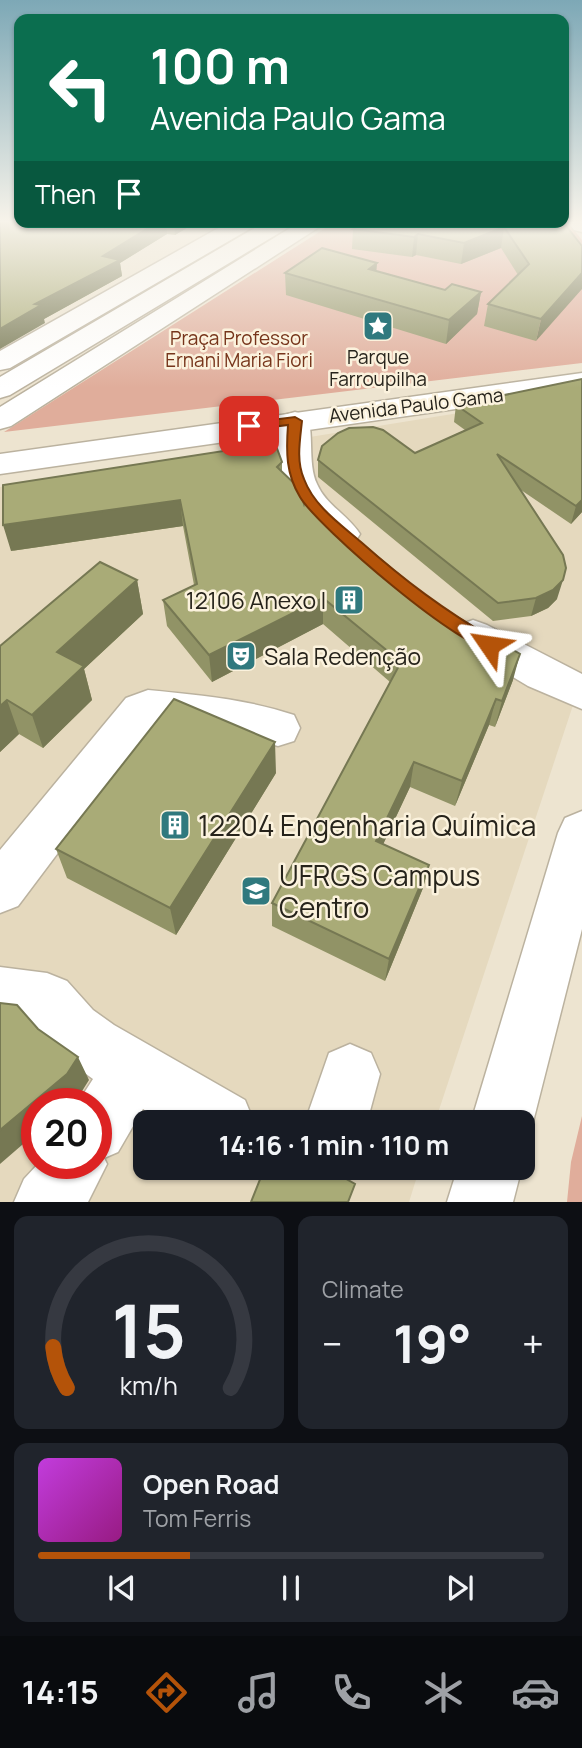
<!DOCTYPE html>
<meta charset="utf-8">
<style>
body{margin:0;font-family:Manrope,sans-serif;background:#20242c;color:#f1f3f6;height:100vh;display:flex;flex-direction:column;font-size:26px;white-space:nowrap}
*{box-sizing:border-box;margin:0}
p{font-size:23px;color:#9ea1a6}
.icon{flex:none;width:38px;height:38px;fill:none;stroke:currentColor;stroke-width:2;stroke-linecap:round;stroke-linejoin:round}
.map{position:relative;height:1202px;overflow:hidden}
.panel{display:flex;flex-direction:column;gap:14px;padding:14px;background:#0d0f14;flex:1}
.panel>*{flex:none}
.hud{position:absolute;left:14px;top:14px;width:555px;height:214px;border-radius:14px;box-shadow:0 2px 5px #0004;background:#0b6e4f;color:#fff;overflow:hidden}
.speed{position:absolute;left:21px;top:1088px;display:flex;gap:14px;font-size:35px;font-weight:700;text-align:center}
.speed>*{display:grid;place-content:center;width:91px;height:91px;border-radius:50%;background:#171b24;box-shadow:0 2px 5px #0004;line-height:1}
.speed .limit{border:10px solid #d22;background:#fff;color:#111}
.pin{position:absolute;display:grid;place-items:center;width:60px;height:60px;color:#fff;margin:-30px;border-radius:14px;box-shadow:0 4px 10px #0006}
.me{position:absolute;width:77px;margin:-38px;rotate:302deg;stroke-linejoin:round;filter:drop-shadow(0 0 5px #0008)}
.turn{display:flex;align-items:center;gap:24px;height:147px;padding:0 21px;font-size:32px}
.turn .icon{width:91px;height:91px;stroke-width:2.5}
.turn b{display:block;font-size:49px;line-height:60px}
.then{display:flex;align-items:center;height:66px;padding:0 21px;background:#0003;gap:14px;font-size:26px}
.big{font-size:52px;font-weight:700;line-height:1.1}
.panel .card{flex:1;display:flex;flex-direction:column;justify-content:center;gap:10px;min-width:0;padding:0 24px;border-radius:14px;background:#20242c}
.panel .dial{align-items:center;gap:0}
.dial svg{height:182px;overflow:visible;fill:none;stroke:#363941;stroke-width:7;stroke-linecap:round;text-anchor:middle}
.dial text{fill:#f1f3f6;stroke:none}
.song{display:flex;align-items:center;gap:21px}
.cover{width:84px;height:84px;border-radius:10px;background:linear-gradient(135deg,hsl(290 70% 55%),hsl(310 70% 35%))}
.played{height:7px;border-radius:4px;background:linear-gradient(90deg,#b45309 30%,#363941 30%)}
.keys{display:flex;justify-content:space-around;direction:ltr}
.heat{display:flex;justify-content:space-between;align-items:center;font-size:38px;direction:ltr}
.panel .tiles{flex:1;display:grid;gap:14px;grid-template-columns:1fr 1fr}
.card:last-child{grid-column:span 2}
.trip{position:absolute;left:133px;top:1110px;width:402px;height:70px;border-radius:14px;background:#171b24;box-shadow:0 2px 5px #0004;font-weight:700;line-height:70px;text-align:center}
.tabs{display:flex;height:112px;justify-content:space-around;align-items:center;background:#090b0e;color:#9ea1a6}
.tabs .icon{width:49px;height:49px}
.tabs .active{color:#b45309}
.tabs b{font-size:32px;color:#f1f3f6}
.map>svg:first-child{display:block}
</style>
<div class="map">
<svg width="582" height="1202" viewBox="0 0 582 1202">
<rect width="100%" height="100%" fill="#ede4d0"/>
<path fill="#e5d9be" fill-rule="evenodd" d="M582 393V678L435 1122H145V1167H420L409 1202H0V487ZM37 1104H96V1164H37Z"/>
<path fill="#e0ad9b" d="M564 220H566L582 240V363L4 432 335 222H564Z
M582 1116V1202H567L571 1162Z"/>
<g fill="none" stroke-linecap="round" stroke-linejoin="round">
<g stroke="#bbb29f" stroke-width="3">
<path id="minor" d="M567 220H582V232L574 230Z
M265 222H292L289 227 10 395 0 398V377Z
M295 412 306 415C315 428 307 463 317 484 326 505 348 515 360 534L355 542C305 556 257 454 284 415Z
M473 620 487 625 582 674V709L528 686 459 645 453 635 459 625Z
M148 690C198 695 246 699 294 715L300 728 294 741 278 746 226 732 154 725 18 906 0 913V850L126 698Z
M0 967 47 973 67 981 93 1010 114 1025 245 1100 254 1122H164L143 1109 118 1152 104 1158 107 1164 88 1202H14L24 1179 38 1164H96V1104H77L93 1079 53 1050 33 1027 0 1023Z
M350 1044 371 1053 380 1074 367 1122H305L329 1053Z"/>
</g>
<g stroke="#bbb29f" stroke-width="3">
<path id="major" d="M229 222H256L253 227 10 368 0 370V351Z
M300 222H327L11 426 0 429V407Z
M582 373V391L0 474V454Z
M582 811V929L533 1122 523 1144V1122H471L558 833 565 818Z
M458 1167H522L513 1202H447Z"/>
</g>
<use href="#minor" fill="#fff" fill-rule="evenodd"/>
<use href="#major" fill="#fff" fill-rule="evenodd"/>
</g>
<path fill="#919366" d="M19 222H197L175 235 167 234 120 263 122 276 44 319 45 323Z
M563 222 536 341 484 326 488 304 518 275 501 248 461 264 416 255 412 257 352 249 353 229Z
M377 263 376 271 445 290 481 292 477 314 446 344 286 295 285 273Z
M582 379V512L571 524 521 490 557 599 548 608 531 616 493 621 318 477V460L415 453 465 430 454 422 456 405Z
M282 462V471L304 504 433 603 432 608 513 680 495 727 489 725 455 806 410 787 383 844 429 865 423 888 385 981 272 926V903L390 682 323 624 212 682 167 626 163 600 194 585 183 526 11 551Z
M137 580 143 614 84 669 92 700 43 748 19 734 0 752V646Z
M276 773 176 935 67 878 56 849Z"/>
<path fill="#767853" d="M158 222H166L167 234 120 263 122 276 44 319 45 323 0 349V329L103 256Z
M174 222H197L175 235Z
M504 227 501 248 461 264 464 243Z
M418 234 416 255 412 257 414 237Z
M377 263 375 286 369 269Z
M582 273V289L536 341 541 319Z
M481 292 477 314 446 344 449 320Z
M180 500 183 526 11 551 3 525Z
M582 500V512L571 524 576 506Z
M137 580 143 614 84 669 92 700 43 748 32 715 57 652Z
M563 580 557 599 548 608 531 616 536 598Z
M323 598V624L212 682 209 655Z
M520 654 513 680 495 727 502 701Z
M496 699 489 725 455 806 462 781Z
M7 700 19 734 0 752V706Z
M275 742 276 773 176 935 170 908Z
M414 762 410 787 373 866 376 841Z
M429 865 423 888 385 981 389 959Z
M78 1057 89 1080 79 1096 69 1104H37V1132L0 1164V1130Z"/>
<path fill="#a9ab77" stroke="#767853" stroke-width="2" d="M0 220H19V222H158L103 256 120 260 35 304 41 305 0 329V233H1H0Z
M363 222H563L582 246V273L541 319 488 304 529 264 504 227 464 243 418 234 414 237 353 229Z
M322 248 377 263 369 269 445 290 452 284 481 292 449 320 285 273Z
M582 379V500L576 506 497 454 563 555 566 568 563 580 553 590 536 598 498 603 318 460 322 446 338 433 349 428 373 427 383 430 415 453 482 423 456 405Z
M275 443 282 462 277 467 299 488 304 504 306 497 433 603 421 605 452 614 520 654 502 701 496 699 462 781 414 762 376 841 429 865 389 959 272 903 401 662 323 598 209 655 163 600 197 584 180 500 3 525V485Z
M100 562 137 580 57 652 84 666 32 715 7 700 0 706V646Z
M174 699 275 742 170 908 56 849Z
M0 1003 17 1005 38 1029 78 1057 67 1074 0 1130Z
M265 1167H325L355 1184 348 1202H251Z"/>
<linearGradient id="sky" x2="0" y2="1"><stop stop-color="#7da8b6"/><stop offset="0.57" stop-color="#f7f3ea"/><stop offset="1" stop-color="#f7f3ea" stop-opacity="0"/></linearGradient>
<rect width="582" height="388" fill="url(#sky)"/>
<path fill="#b45309" stroke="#753606" stroke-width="2" d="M295 417 302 421C300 440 296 461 304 479 314 506 340 524 361 542 405 581 444 610 495 640L497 645 495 649C468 657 316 525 300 497 286 474 286 452 288 425L249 430 243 426 249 423Z"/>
<defs>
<g id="sight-square" transform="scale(1.575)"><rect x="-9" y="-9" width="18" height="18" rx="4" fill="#30797e" stroke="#fbf2dd"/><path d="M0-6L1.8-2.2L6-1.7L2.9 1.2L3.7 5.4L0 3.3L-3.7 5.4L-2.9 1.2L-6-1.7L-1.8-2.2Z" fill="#fff"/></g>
<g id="building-square" transform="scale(1.575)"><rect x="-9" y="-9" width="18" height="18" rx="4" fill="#30797e" stroke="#fbf2dd"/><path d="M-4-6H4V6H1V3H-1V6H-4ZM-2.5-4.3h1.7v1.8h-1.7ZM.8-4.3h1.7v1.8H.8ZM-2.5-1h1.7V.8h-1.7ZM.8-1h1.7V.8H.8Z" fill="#fff"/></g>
<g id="theatre-square" transform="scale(1.575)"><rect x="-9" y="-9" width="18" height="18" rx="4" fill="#30797e" stroke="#fbf2dd"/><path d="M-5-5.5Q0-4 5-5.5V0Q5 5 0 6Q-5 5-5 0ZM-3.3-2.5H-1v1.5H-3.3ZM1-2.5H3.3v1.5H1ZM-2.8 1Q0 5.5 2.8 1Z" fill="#fff"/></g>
<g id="university-square" transform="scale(1.575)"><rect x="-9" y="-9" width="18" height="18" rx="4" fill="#30797e" stroke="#fbf2dd"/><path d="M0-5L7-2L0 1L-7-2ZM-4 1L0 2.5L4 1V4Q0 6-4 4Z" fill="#fff"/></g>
</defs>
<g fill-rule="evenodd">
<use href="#sight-square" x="378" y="326"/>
<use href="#building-square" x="349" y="600"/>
<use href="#theatre-square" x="241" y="656"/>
<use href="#building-square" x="175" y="825"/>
<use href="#university-square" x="256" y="891"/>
</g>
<g text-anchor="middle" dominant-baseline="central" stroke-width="5" stroke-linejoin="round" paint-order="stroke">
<g font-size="19" fill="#76341a" stroke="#fbf2dd">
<text x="239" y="338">Praça Professor<tspan x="239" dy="22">Ernani Maria Fiori</tspan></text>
</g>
<g font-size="19" fill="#26231b" stroke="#fbf2dd">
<text x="378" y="357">Parque<tspan x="378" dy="22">Farroupilha</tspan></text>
</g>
<g font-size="19" fill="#26231b" stroke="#fbf2dd">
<text transform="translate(416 405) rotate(-7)">Avenida Paulo Gama</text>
</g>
<g font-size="23" fill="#26231b" stroke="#fbf2dd" text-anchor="end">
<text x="326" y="600">12106 Anexo I</text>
<text x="264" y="656" text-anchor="start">Sala Redenção</text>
</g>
<g font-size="28" fill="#26231b" stroke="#fbf2dd" text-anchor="start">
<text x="198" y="825">12204 Engenharia Química</text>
<text x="279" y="875">UFRGS Campus<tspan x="279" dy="32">Centro</tspan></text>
</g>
</g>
</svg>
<div class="speed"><div class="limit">20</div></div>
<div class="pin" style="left:249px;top:426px;background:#d93025"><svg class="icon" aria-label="arrive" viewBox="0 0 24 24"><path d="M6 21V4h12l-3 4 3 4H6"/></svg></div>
<svg class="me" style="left:489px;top:645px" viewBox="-20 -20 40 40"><path d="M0-17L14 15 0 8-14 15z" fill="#b45309" stroke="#fff" stroke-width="4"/></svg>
<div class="trip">14:16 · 1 min · 110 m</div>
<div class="hud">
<div class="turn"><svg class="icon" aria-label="left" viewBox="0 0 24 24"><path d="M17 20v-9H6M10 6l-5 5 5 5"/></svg><div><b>100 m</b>Avenida Paulo Gama</div></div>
<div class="then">Then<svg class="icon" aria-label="arrive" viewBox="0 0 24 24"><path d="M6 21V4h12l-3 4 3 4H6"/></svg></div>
</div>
</div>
<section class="panel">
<div class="tiles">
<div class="card dial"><svg viewBox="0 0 100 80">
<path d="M14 69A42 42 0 1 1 86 69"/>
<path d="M14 69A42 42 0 0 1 8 51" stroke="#b45309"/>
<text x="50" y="56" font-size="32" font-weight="700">15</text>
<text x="50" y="72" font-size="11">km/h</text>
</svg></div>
<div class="card"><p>Climate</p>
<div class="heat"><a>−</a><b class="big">19°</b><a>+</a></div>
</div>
<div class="card">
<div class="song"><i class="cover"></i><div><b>Open Road</b><p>Tom Ferris</p></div></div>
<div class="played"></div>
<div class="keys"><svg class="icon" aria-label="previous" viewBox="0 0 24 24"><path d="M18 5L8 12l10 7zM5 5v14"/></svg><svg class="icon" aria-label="pause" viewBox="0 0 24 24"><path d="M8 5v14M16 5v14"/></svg><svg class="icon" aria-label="next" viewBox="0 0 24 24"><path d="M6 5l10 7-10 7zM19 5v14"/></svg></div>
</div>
</div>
</section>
<nav class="tabs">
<b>14:15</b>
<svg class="icon active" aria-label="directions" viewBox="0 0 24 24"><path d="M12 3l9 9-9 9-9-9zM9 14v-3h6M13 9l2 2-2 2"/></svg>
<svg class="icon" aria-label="music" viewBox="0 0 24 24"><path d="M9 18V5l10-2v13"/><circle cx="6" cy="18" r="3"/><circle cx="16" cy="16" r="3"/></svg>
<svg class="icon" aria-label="phone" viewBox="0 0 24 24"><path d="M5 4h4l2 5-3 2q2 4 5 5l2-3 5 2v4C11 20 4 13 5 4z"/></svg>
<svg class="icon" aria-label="climate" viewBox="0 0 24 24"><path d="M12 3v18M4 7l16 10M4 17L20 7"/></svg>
<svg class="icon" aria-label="car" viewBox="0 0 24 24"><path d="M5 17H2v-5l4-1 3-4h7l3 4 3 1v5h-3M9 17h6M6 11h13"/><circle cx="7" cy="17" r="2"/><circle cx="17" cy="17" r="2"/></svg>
</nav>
